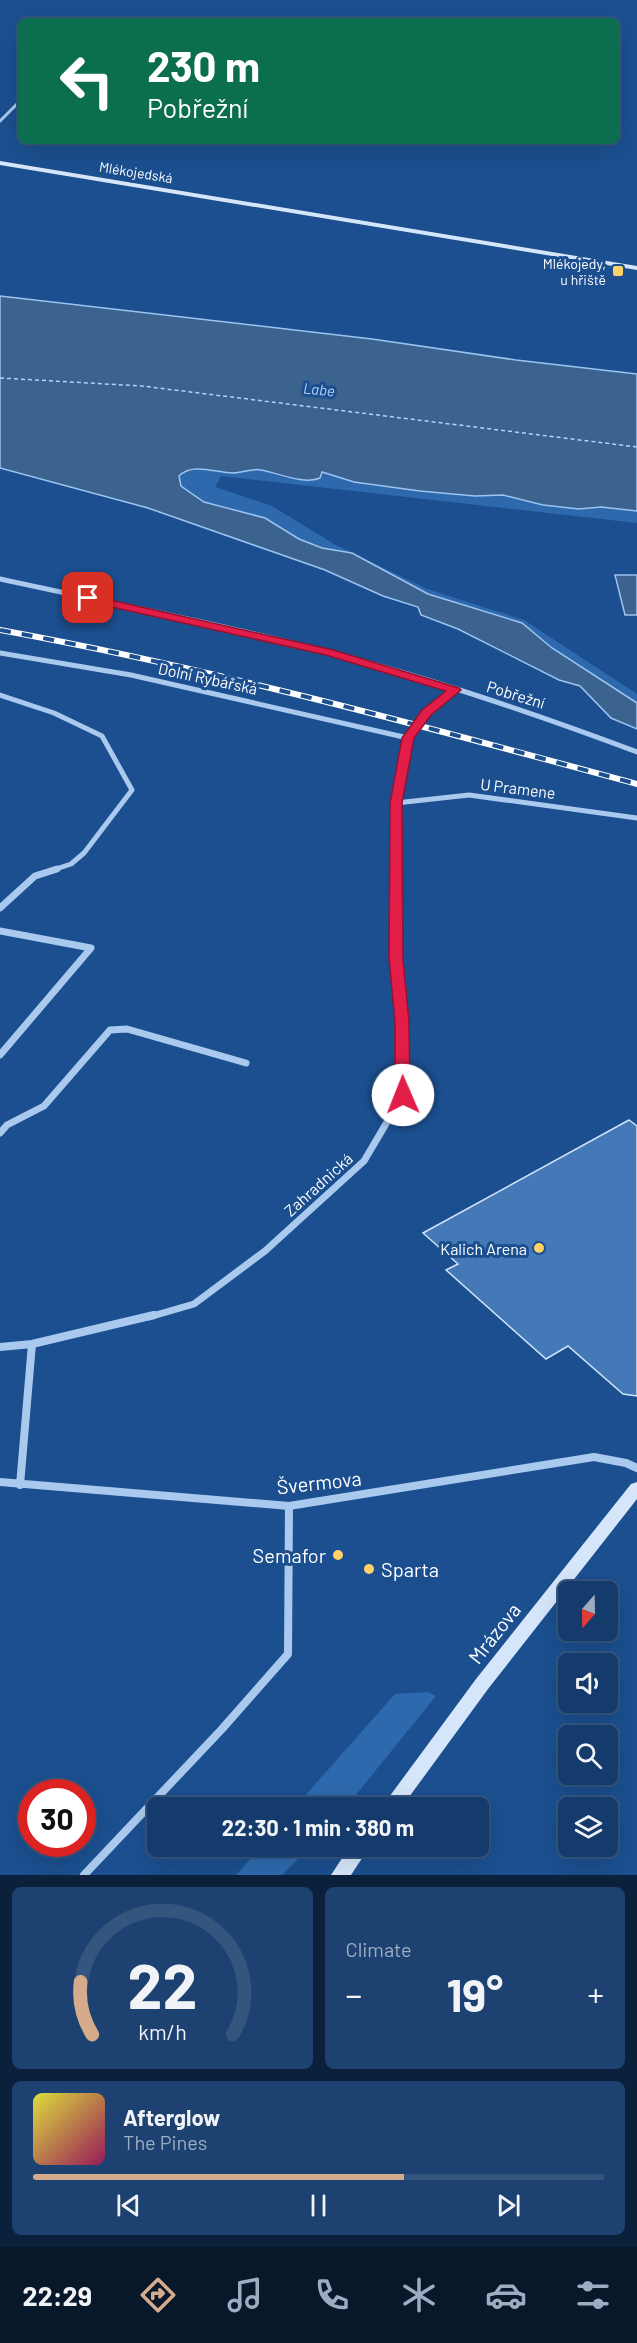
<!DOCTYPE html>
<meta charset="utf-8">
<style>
body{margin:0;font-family:Barlow,sans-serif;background:#1d4271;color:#f1f3f6;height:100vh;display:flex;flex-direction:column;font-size:22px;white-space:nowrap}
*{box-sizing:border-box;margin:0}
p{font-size:20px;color:#9dadc1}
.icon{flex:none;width:33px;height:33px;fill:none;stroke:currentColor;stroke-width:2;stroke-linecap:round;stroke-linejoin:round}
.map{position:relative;height:1875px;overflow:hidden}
.panel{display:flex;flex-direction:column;gap:12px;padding:12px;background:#0b203b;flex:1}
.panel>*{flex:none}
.hud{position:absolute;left:18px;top:18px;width:602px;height:126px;border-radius:9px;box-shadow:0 6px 24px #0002,0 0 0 2px #33557e;background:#0b6e4f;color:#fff;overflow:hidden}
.needle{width:39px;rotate:200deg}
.fabs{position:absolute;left:558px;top:1581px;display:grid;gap:12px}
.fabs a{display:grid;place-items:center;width:60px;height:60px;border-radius:9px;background:#143b6b;box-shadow:0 6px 24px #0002,0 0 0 2px #33557e;font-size:30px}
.speed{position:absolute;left:18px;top:1779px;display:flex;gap:12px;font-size:30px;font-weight:700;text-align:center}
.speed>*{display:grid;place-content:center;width:78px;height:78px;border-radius:50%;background:#143b6b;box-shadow:0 6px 24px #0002,0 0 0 2px #33557e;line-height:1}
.speed .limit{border:9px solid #d22;background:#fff;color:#111}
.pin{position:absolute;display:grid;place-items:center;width:51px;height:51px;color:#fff;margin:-26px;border-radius:12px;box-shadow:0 3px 9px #0006}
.me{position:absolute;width:66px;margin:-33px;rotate:359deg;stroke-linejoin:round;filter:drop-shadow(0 0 4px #0008)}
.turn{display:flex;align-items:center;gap:21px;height:126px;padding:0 30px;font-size:27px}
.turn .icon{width:78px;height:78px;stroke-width:2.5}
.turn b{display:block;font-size:42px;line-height:51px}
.big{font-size:45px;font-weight:700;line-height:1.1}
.panel .tile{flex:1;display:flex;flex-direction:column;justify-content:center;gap:9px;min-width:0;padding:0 21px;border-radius:9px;background:#1d4271}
.panel .dial{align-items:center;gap:0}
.dial svg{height:156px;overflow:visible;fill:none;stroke:#33557e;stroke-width:7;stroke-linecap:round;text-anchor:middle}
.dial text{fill:#f1f3f6;stroke:none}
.song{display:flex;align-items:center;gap:18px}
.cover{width:72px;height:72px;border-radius:9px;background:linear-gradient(135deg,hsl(60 70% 55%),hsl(330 70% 35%))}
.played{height:6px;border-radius:3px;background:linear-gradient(90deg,#d6ab8b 65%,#33557e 65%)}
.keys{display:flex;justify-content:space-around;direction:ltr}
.heat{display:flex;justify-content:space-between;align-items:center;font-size:33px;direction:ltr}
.panel .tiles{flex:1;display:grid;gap:12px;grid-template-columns:1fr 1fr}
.tile:last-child{grid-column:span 2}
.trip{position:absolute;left:147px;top:1797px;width:342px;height:60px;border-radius:9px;background:#143b6b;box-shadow:0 6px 24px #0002,0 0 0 2px #33557e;font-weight:700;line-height:60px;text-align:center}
.menu{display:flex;height:96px;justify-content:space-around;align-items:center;background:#08182b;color:#9dadc1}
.menu .icon{width:42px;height:42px}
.menu .active{color:#d6ab8b}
.menu b{font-size:27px;color:#f1f3f6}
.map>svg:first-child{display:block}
</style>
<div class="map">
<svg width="637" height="1875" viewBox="0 0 637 1875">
<rect width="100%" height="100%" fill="#1b4f8f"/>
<path fill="#2e69ad" d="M211 468 232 473 259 469 286 478 293 477 314 481 321 472 354 482 420 491 475 496 503 495 543 505 579 509 601 507 637 511V523L221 476 215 487 272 506 334 544 427 589 524 620 637 694V703L552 648 522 623 428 594 352 553 322 548 299 539 282 528 250 513 204 502 180 486 179 476 183 472Z
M428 1692 436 1696 346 1807H295L395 1694Z
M261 1847V1846L310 1847 282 1875H236Z"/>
<path fill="#3c6290" stroke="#9cc4f0" stroke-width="1.5" d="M0 296 372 339 516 360 637 374V511L601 507 579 509 543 505 503 495 475 496 420 491 354 482 322 472 320 478C304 485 278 473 261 470 252 468 242 473 233 473 216 473 193 462 179 476L181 486 204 502 265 518 299 539 322 548 352 553 428 594 522 623 552 648 637 703V729L611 718 580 686 559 680 458 629 421 615 418 607 383 596 325 570 148 508 0 468Z
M615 575H637V615H625Z"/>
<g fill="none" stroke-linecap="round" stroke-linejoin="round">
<path stroke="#b5d3f5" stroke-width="1.5" stroke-dasharray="4 3" stroke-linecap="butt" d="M0 378 142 386 637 447"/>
</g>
<path fill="#4478b7" stroke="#cfe3fa" stroke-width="1.5" d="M629 1120 637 1126V1396L623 1394 568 1346 546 1359 446 1270 458 1264 423 1233Z"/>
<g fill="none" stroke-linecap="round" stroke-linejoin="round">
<path stroke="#a9c9ee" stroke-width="3" d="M0 121 21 100"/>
<path stroke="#a9c9ee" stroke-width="5" d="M0 579C123 606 247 629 369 663 460 688 549 719 637 752
M0 653 131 675 408 738
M0 695 54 713 102 736 132 790 84 853 71 864 53 870
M396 803 469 795 637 818
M396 870V803L408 738 427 712 455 690"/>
<path stroke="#a9c9ee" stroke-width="7" d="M0 908 35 876 57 869
M0 931 91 948 0 1055
M0 1133 7 1125 44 1106 110 1030 127 1029 246 1063
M149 1317 194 1304 265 1251 364 1161 403 1095 402 1021 396 959V869"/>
<path stroke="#a9c9ee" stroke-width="8" d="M0 1347 32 1344 154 1315
M0 1482 289 1506 594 1457 626 1463 637 1468
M20 1485 32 1344
M84 1875 222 1729 288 1654 289 1506"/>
<path fill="#d6e6fa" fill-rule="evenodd" d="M0 161 637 266V270L0 165Z
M637 1482V1499L488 1689 401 1808H381L476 1679 631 1484Z
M350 1846H370L351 1875H331Z"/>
<g stroke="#fff" stroke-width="6">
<path id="rail" d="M0 630C215 669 426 727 637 784"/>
</g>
<use href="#rail" stroke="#1b4f8f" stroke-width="4" stroke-dasharray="11" stroke-linecap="butt"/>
</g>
<path fill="#e11d48" stroke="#92132f" stroke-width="1.5" d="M88 595 333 650 459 688 461 690 431 715 414 738 402 803 403 959 409 1021 410 1095 408 1098H398L395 1095V1021L389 959 390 803 402 738 422 710 446 691 326 655 85 601 83 598Z"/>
<g fill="#ffd166" stroke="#1b4f8f" stroke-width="2">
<rect x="612" y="265" width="12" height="12" rx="3"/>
<circle cx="539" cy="1248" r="6"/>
<circle cx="338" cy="1555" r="6"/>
<circle cx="369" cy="1569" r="6"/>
</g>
<g text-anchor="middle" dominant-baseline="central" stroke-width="6" stroke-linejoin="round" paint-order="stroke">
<g font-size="14" fill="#fff" stroke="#1b4f8f">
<text transform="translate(136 172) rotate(9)">Mlékojedská</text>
</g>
<g font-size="14" fill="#fff" stroke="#1b4f8f" text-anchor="end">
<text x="606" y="263">Mlékojedy,<tspan x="606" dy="16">u hřiště</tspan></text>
</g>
<g font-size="15" font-style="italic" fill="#b5d3f5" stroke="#1b4f8f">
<text transform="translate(319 389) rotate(5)">Labe</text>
</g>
<g font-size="16" fill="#fff" stroke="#1b4f8f">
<text transform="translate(208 678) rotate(12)">Dolní Rybářská</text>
<text transform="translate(516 694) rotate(17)">Pobřežní</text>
<text transform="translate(518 788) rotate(7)">U Pramene</text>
<text transform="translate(318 1184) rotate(-42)">Zahradnická</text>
</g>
<g font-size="16" fill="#fff" stroke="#1b4f8f" text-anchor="end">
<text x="527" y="1248">Kalich Arena</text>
</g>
<g font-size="20" fill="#fff" stroke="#1b4f8f">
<text transform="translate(319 1482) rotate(-6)">Švermova</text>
<text transform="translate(494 1633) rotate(-52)">Mrázova</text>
</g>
<g font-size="20" fill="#fff" stroke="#1b4f8f" text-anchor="end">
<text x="326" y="1555">Semafor</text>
<text x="381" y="1569" text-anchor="start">Sparta</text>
</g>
</g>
</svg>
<div class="fabs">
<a><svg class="needle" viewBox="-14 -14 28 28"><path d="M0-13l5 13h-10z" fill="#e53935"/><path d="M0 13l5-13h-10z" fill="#9dadc1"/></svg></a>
<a><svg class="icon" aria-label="sound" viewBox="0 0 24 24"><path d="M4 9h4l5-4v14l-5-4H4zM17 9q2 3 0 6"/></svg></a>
<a><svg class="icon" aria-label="search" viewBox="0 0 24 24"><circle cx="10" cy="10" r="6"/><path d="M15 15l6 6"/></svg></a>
<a><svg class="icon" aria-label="layers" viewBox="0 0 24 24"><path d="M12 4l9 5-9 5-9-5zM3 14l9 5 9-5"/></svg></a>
</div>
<div class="speed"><div class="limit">30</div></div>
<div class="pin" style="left:88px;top:598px;background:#d93025"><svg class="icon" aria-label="arrive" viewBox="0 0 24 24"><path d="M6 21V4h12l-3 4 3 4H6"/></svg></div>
<svg class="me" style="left:403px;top:1095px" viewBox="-20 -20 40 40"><circle r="19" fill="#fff"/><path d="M0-13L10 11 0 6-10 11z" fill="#e11d48"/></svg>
<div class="trip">22:30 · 1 min · 380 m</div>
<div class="hud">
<div class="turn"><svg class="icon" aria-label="left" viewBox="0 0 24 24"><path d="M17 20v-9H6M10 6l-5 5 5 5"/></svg><div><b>230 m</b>Pobřežní</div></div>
</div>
</div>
<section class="panel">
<div class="tiles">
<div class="tile dial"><svg viewBox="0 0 100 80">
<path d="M14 69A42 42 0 1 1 86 69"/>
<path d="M14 69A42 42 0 0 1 8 42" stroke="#d6ab8b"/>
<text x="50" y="56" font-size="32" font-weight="700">22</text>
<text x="50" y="72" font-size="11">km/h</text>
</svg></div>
<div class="tile"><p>Climate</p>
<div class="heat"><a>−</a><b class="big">19°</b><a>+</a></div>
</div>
<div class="tile">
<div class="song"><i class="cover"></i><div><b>Afterglow</b><p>The Pines</p></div></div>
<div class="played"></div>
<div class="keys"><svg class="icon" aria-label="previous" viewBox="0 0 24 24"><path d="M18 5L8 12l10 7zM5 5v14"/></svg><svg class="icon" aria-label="pause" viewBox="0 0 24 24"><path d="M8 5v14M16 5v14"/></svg><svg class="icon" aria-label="next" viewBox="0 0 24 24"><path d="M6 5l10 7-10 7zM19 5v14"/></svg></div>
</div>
</div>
</section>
<nav class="menu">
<b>22:29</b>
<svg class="icon active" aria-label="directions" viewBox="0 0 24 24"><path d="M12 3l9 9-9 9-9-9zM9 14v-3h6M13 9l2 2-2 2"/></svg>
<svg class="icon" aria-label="music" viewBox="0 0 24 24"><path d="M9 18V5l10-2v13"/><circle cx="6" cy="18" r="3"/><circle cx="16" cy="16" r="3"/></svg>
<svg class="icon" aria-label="phone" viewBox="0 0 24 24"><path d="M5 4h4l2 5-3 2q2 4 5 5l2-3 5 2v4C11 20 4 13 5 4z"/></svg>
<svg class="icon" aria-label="climate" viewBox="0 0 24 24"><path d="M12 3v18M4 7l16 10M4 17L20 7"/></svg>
<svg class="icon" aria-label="car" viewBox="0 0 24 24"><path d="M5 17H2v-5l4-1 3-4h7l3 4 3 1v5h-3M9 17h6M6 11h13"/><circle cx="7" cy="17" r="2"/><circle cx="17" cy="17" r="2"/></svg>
<svg class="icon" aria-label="filters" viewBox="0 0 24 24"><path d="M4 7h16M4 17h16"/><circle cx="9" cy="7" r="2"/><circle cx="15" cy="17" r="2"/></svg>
</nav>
